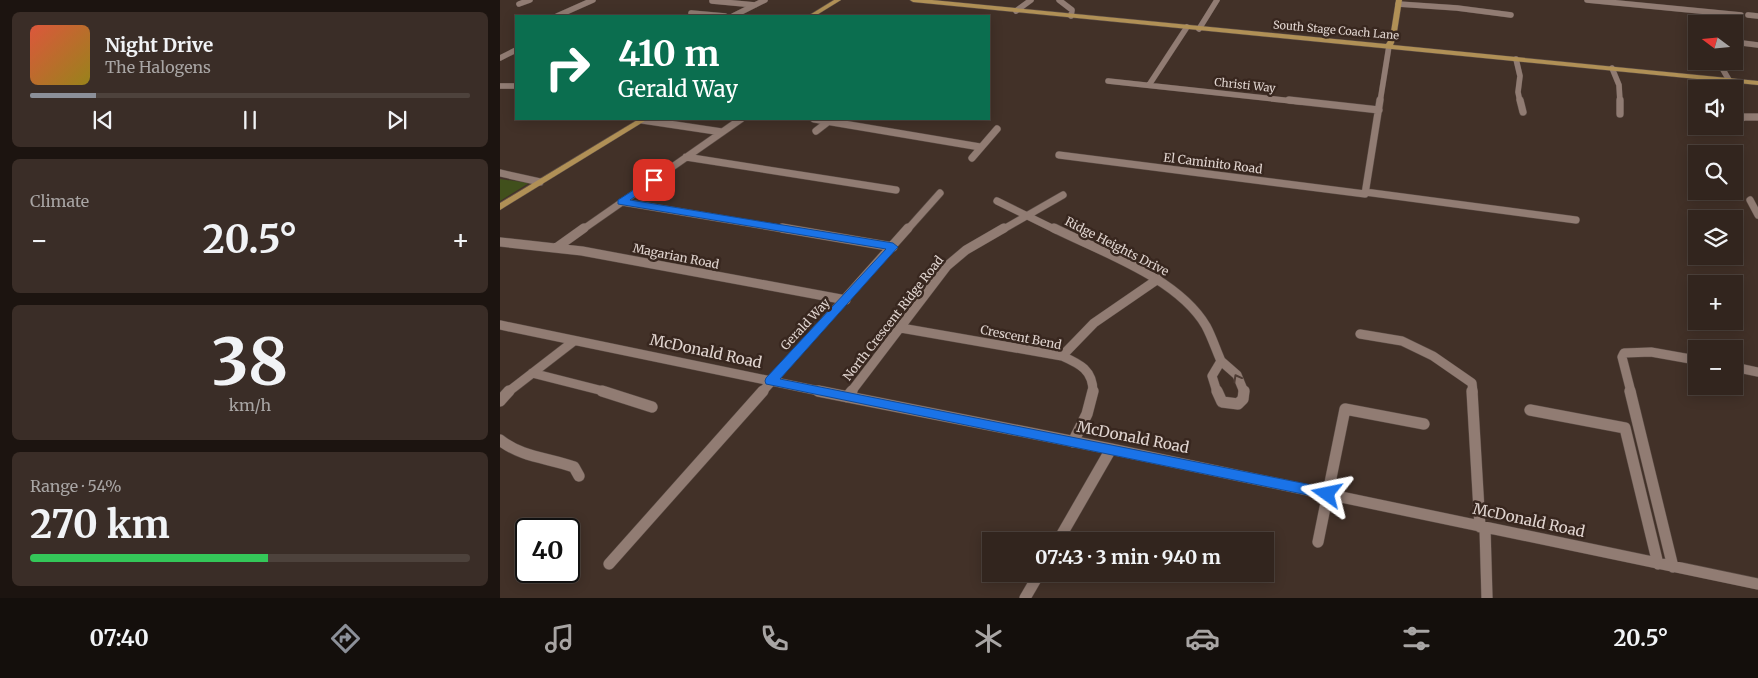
<!DOCTYPE html>
<meta charset="utf-8">
<style>
body{margin:0;font-family:Merriweather,serif;background:#3a2d27;color:#f1f3f6;height:100vh;display:flex;flex-direction:column;font-size:19px;white-space:nowrap}
*{box-sizing:border-box;margin:0}
p{font-size:16px;color:#a8a5a4}
.icon{flex:none;width:28px;height:28px;fill:none;stroke:currentColor;stroke-width:2;stroke-linecap:round;stroke-linejoin:round}
.map{position:relative;flex:1;overflow:hidden}
.side{display:flex;flex-direction:column;gap:12px;padding:12px;background:#1c1410;width:500px}
.side>*{flex:none}
.hud{position:absolute;left:15px;top:15px;width:475px;height:105px;border-radius:0px;box-shadow:0 2px 12px #0003,0 0 0 1px #4d423c;background:#0b6e4f;color:#fff;overflow:hidden}
.needle{width:32px;rotate:286deg}
.buttons{position:absolute;left:1188px;top:15px;display:grid;gap:10px}
.buttons a{display:grid;place-items:center;width:55px;height:55px;border-radius:0px;background:#32251e;box-shadow:0 2px 12px #0003,0 0 0 1px #4d423c;font-size:25px}
.speed{position:absolute;left:15px;top:518px;display:flex;gap:10px;font-size:25px;font-weight:700;text-align:center}
.speed>*{display:grid;place-content:center;width:65px;height:65px;border-radius:50%;background:#32251e;box-shadow:0 2px 12px #0003,0 0 0 1px #4d423c;line-height:1}
.speed .limit{border:2px solid #111;border-radius:8px;background:#fff;color:#111}
.pin{position:absolute;display:grid;place-items:center;width:42px;height:42px;color:#fff;margin:-21px;border-radius:10px;box-shadow:0 2px 8px #0006}
.me{position:absolute;width:55px;margin:-28px;rotate:282deg;stroke-linejoin:round;filter:drop-shadow(0 0 4px #0008)}
.turn{display:flex;align-items:center;gap:18px;height:105px;padding:0 20px;font-size:22px}
.turn .icon{width:65px;height:65px;stroke-width:2.5}
.turn b{display:block;font-size:35px;line-height:42px}
.big{font-size:38px;font-weight:700;line-height:1.1}
.side .tile{flex:1;display:flex;flex-direction:column;justify-content:center;gap:8px;min-width:0;padding:0 18px;border-radius:8px;background:#3a2d27}
.side .dial{align-items:center;gap:0}
.dial b{font-size:65px;line-height:1}
.song{display:flex;align-items:center;gap:15px}
.cover{width:60px;height:60px;border-radius:8px;background:linear-gradient(135deg,hsl(10 70% 55%),hsl(50 70% 35%))}
.played{height:5px;border-radius:2px;background:linear-gradient(90deg,#8c9099 15%,#4d423c 15%)}
.keys{display:flex;justify-content:space-around;direction:ltr}
.heat{display:flex;justify-content:space-between;align-items:center;font-size:28px;direction:ltr}
.charge{height:8px;border-radius:4px;background:linear-gradient(90deg,#34c759 54%,#4d423c 0)}
.trip{position:absolute;left:482px;top:532px;width:292px;height:50px;border-radius:0px;background:#32251e;box-shadow:0 2px 12px #0003,0 0 0 1px #4d423c;font-weight:700;line-height:50px;text-align:center}
.tabs{display:flex;height:80px;justify-content:space-around;align-items:center;background:#140f0c;color:#a8a5a4}
.tabs .icon{width:35px;height:35px}
.tabs .on{color:#8c9099}
.tabs b{font-size:22px;color:#f1f3f6}
main{display:flex;flex:1;min-height:0}
.map>svg:first-child{display:block}
</style>
<main>
<section class="side">
<div class="tile">
<div class="song"><i class="cover"></i><div><b>Night Drive</b><p>The Halogens</p></div></div>
<div class="played"></div>
<div class="keys"><svg class="icon" aria-label="previous" viewBox="0 0 24 24"><path d="M18 5L8 12l10 7zM5 5v14"/></svg><svg class="icon" aria-label="pause" viewBox="0 0 24 24"><path d="M8 5v14M16 5v14"/></svg><svg class="icon" aria-label="next" viewBox="0 0 24 24"><path d="M6 5l10 7-10 7zM19 5v14"/></svg></div>
</div>
<div class="tile"><p>Climate</p>
<div class="heat"><a>−</a><b class="big">20.5°</b><a>+</a></div>
</div>
<div class="tile dial"><b>38</b><p>km/h</p></div>
<div class="tile"><p>Range · 54%</p><b class="big">270 km</b><div class="charge"></div></div>
</section>
<div class="map">
<svg width="1258" height="598" viewBox="0 0 1258 598">
<rect width="100%" height="100%" fill="#423128"/>
<path fill="#41501c" d="M0 179 29 183 0 201Z"/>
<g fill="none" stroke-linecap="round" stroke-linejoin="round">
<g stroke="#5c4d46" stroke-width="6">
<path id="minor-far3" d="M559 0 572 10 571 16
M1087 0 1241 15
M212 1 255 5
M19 4 30 0
M898 4 957 8 1011 15
M516 11 531 0
M191 13 225 16
M1248 15 1258 16
M57 16 93 0
M233 16 265 0
M699 29 717 0
M1234 42 1258 45
M0 58 16 50
M1016 59 1020 76 1018 92 1020 102
M1218 61 1229 80
M1112 68 1119 85 1120 102
M608 81 801 102
M649 85 687 27
M0 86H16
M880 102 889 46"/>
</g>
<g stroke="#5c4d46" stroke-width="8">
<path id="minor-far2" d="M789 100 879 110
M1020 100 1023 112
M1120 100V114
M314 119 480 147
M142 120 222 132
M1234 122 1244 117H1258
M316 131 329 121
M559 155 865 194 880 100
M186 157 396 190
M472 158 497 129
M0 173 40 182
M865 192 1076 220
M1250 200 1258 215
M497 201 556 230
M122 202 289 230
M82 230 241 119
M407 230 440 193
M502 230 563 195"/>
</g>
<g stroke="#5c4d46" stroke-width="10">
<path id="minor-far1" d="M282 228 393 247
M554 228C602 252 678 278 706 326 712 337 716 350 721 361
M0 242 82 251 346 300
M56 248 84 228
M0 325 324 392
M401 328 562 356C580 364 593 370 593 392
M860 334 902 341 933 356 972 383 973 392
M562 356 594 323 658 279
M721 361 737 375 744 392
M1234 367 1258 372
M32 373 107 392
M8 392 74 341
M262 392 408 228
M351 392 447 266 466 250 504 228
M717 392 712 376 721 361
M1131 392 1122 357 1124 353 1151 352 1196 360"/>
</g>
<g stroke="#5c4d46" stroke-width="12">
<path id="minor" d="M102 391 152 407
M318 391 611 449 1258 584
M717 391 722 402 738 404 743 399 744 391
M972 391 980 527
M1130 391 1173 567
M347 397 352 391
M0 401 9 391
M1030 410 1125 428 1158 564
M0 440C21 457 49 458 74 467L79 476
M573 442 587 414 593 391
M985 528 987 598
M558 541 611 449
M818 542 845 409 924 424
M109 564 263 391
M525 598 539 574"/>
</g>
<g stroke="#5c4d46" stroke-width="1">
<path id="major" d="M334 0H341L315 16H308Z
M410 0H432L886 44 890 38 896 0H902L896 38 893 45 1258 81V85L413 2Z
M139 119H148L0 210V203Z"/>
</g>
<use href="#minor-far3" stroke="#917c73" stroke-width="5.5"/>
<use href="#minor-far2" stroke="#917c73" stroke-width="7"/>
<use href="#minor-far1" stroke="#917c73" stroke-width="9"/>
<use href="#minor" stroke="#917c73" stroke-width="11"/>
<use href="#major" fill="#b09056" fill-rule="evenodd"/>
</g>
<defs><path id="oneway-chevron" d="M-2-3.5L2.5 0L-2 3.5" fill="none" stroke-width="1.6" stroke-linecap="round" stroke-linejoin="round" transform="scale(1.25)"/></defs>
<use stroke="#4e3c34" href="#oneway-chevron" transform="translate(737 378) rotate(-119)"/>
<path fill="#1a73e8" stroke="#114b97" d="M154 177 157 178V181L130 200 393 243 398 247 280 379 827 488 832 490 834 494 832 498 827 499 266 384 265 381 266 378 386 249 118 204V200Z"/>
<g text-anchor="middle" dominant-baseline="central" stroke-width="5" stroke-linejoin="round" paint-order="stroke">
<g font-size="11" fill="#e1d5d0" stroke="#38271f">
<text transform="translate(836 30) rotate(5)">South Stage Coach Lane</text>
<text transform="translate(745 85) rotate(6)">Christi Way</text>
</g>
<g font-size="12" fill="#e1d5d0" stroke="#38271f">
<text transform="translate(713 163) rotate(7)">El Caminito Road</text>
<text transform="translate(617 246) rotate(27)">Ridge Heights Drive</text>
<text transform="translate(176 256) rotate(11)">Magarian Road</text>
<text transform="translate(393 318) rotate(-52)">North Crescent Ridge Road</text>
<text transform="translate(305 324) rotate(-47)">Gerald Way</text>
<text transform="translate(521 337) rotate(11)">Crescent Bend</text>
</g>
<g font-size="15" fill="#e1d5d0" stroke="#38271f">
<text transform="translate(206 351) rotate(12)">McDonald Road</text>
<text transform="translate(633 437) rotate(11)">McDonald Road</text>
<text transform="translate(1029 520) rotate(12)">McDonald Road</text>
</g>
</g>
</svg>
<div class="buttons">
<a><svg class="needle" viewBox="-14 -14 28 28"><path d="M0-13l5 13h-10z" fill="#e53935"/><path d="M0 13l5-13h-10z" fill="#a8a5a4"/></svg></a>
<a><svg class="icon" aria-label="sound" viewBox="0 0 24 24"><path d="M4 9h4l5-4v14l-5-4H4zM17 9q2 3 0 6"/></svg></a>
<a><svg class="icon" aria-label="search" viewBox="0 0 24 24"><circle cx="10" cy="10" r="6"/><path d="M15 15l6 6"/></svg></a>
<a><svg class="icon" aria-label="layers" viewBox="0 0 24 24"><path d="M12 4l9 5-9 5-9-5zM3 14l9 5 9-5"/></svg></a>
<a>+</a>
<a>−</a>
</div>
<div class="speed"><div class="limit">40</div></div>
<div class="pin" style="left:154px;top:180px;background:#d93025"><svg class="icon" aria-label="arrive" viewBox="0 0 24 24"><path d="M6 21V4h12l-3 4 3 4H6"/></svg></div>
<svg class="me" style="left:827px;top:494px" viewBox="-20 -20 40 40"><path d="M0-17L14 15 0 8-14 15z" fill="#1a73e8" stroke="#fff" stroke-width="4"/></svg>
<div class="trip">07:43 · 3 min · 940 m</div>
<div class="hud">
<div class="turn"><svg class="icon" aria-label="right" viewBox="0 0 24 24"><path d="M7 20v-9h11M14 6l5 5-5 5"/></svg><div><b>410 m</b>Gerald Way</div></div>
</div>
</div>
</main>
<nav class="tabs">
<b>07:40</b>
<svg class="icon on" aria-label="directions" viewBox="0 0 24 24"><path d="M12 3l9 9-9 9-9-9zM9 14v-3h6M13 9l2 2-2 2"/></svg>
<svg class="icon" aria-label="music" viewBox="0 0 24 24"><path d="M9 18V5l10-2v13"/><circle cx="6" cy="18" r="3"/><circle cx="16" cy="16" r="3"/></svg>
<svg class="icon" aria-label="phone" viewBox="0 0 24 24"><path d="M5 4h4l2 5-3 2q2 4 5 5l2-3 5 2v4C11 20 4 13 5 4z"/></svg>
<svg class="icon" aria-label="climate" viewBox="0 0 24 24"><path d="M12 3v18M4 7l16 10M4 17L20 7"/></svg>
<svg class="icon" aria-label="car" viewBox="0 0 24 24"><path d="M5 17H2v-5l4-1 3-4h7l3 4 3 1v5h-3M9 17h6M6 11h13"/><circle cx="7" cy="17" r="2"/><circle cx="17" cy="17" r="2"/></svg>
<svg class="icon" aria-label="filters" viewBox="0 0 24 24"><path d="M4 7h16M4 17h16"/><circle cx="9" cy="7" r="2"/><circle cx="15" cy="17" r="2"/></svg>
<b>20.5°</b>
</nav>
